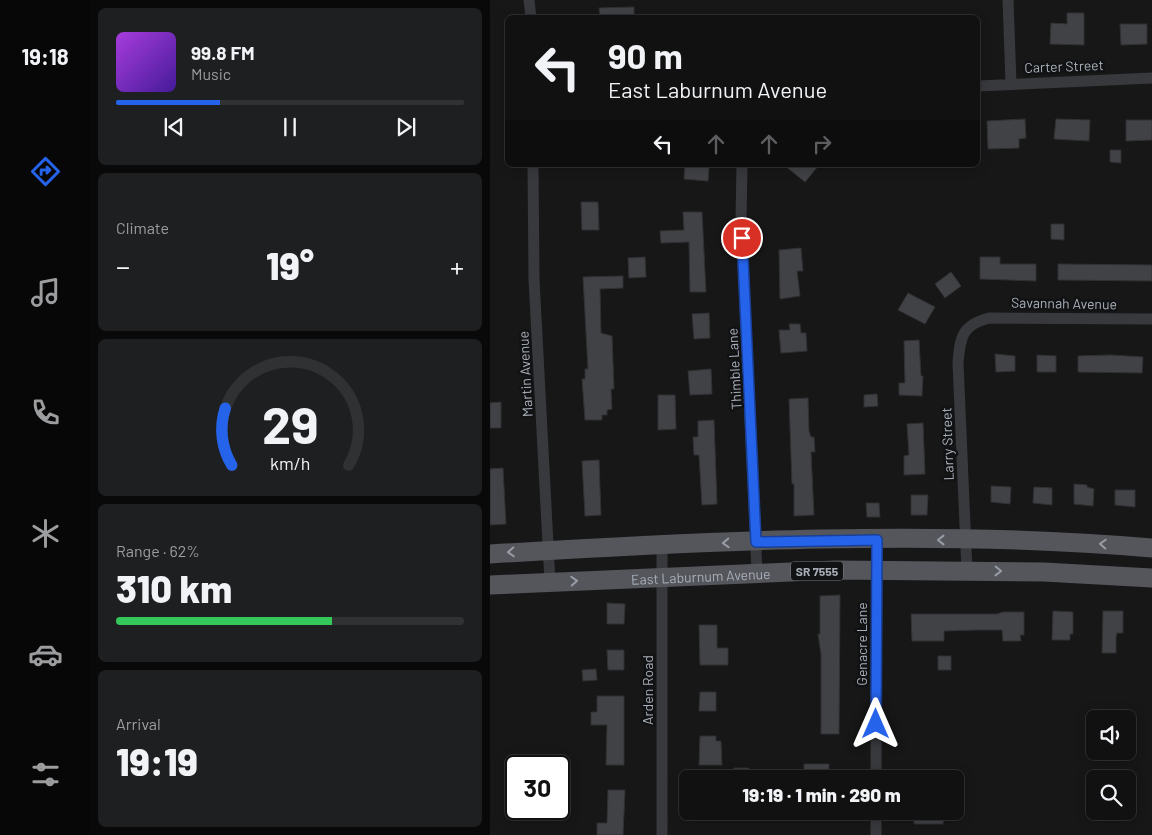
<!DOCTYPE html>
<meta charset="utf-8">
<style>
body{margin:0;font-family:Barlow,sans-serif;background:#1e1f20;color:#f1f3f6;height:100vh;display:flex;flex-direction:column;font-size:19px;white-space:nowrap}
*{box-sizing:border-box;margin:0}
p{font-size:16px;color:#9c9d9f}
.icon{flex:none;width:28px;height:28px;fill:none;stroke:currentColor;stroke-width:2;stroke-linecap:round;stroke-linejoin:round}
.map{position:relative;flex:1;overflow:hidden}
.side{display:flex;flex-direction:column;gap:8px;padding:8px;background:#09090a;width:400px}
.side>*{flex:none}
.guide{position:absolute;left:15px;top:15px;width:475px;height:152px;border-radius:8px;box-shadow:0 2px 12px #0003,0 0 0 1px #303132;background:#111112;color:#f1f3f6;overflow:hidden}
.tools{position:absolute;left:596px;top:710px;display:grid;gap:10px}
.tools a{display:grid;place-items:center;width:50px;height:50px;border-radius:8px;background:#111112;box-shadow:0 2px 12px #0003,0 0 0 1px #303132;font-size:25px}
.speed{position:absolute;left:15px;top:755px;display:flex;gap:10px;font-size:25px;font-weight:700;text-align:center}
.speed>*{display:grid;place-content:center;width:65px;height:65px;border-radius:50%;background:#111112;box-shadow:0 2px 12px #0003,0 0 0 1px #303132;line-height:1}
.speed .limit{border:2px solid #111;border-radius:8px;background:#fff;color:#111}
.pin{position:absolute;display:grid;place-items:center;width:42px;height:42px;color:#fff;margin:-21px;border:2px solid #fff;border-radius:50%;box-shadow:0 1px 5px #0007}
.me{position:absolute;width:55px;margin:-28px;rotate:0deg;stroke-linejoin:round;filter:drop-shadow(0 0 4px #0008)}
.turn{display:flex;align-items:center;gap:18px;height:105px;padding:0 20px;font-size:22px}
.turn .icon{width:65px;height:65px;stroke-width:2.5}
.turn b{display:block;font-size:35px;line-height:42px}
.lanes{display:flex;align-items:center;height:48px;padding:0 20px;background:#0003;justify-content:center;gap:25px;direction:ltr}
.lanes .off{opacity:.35}
.big{font-size:38px;font-weight:800;line-height:1.1}
.side .tile{flex:1;display:flex;flex-direction:column;justify-content:center;gap:8px;min-width:0;padding:0 18px;border-radius:8px;background:#1e1f20}
.side .dial{align-items:center;gap:0}
.dial svg{height:130px;overflow:visible;fill:none;stroke:#303132;stroke-width:7;stroke-linecap:round;text-anchor:middle}
.dial text{fill:#f1f3f6;stroke:none}
.song{display:flex;align-items:center;gap:15px}
.cover{width:60px;height:60px;border-radius:8px;background:linear-gradient(135deg,hsl(280 70% 55%),hsl(260 70% 35%))}
.played{height:5px;border-radius:2px;background:linear-gradient(90deg,#2563eb 30%,#303132 30%)}
.keys{display:flex;justify-content:space-around;direction:ltr}
.heat{display:flex;justify-content:space-between;align-items:center;font-size:28px;direction:ltr}
.charge{height:8px;border-radius:4px;background:linear-gradient(90deg,#34c759 62%,#303132 0)}
.trip{position:absolute;left:189px;top:770px;width:285px;height:50px;border-radius:8px;background:#111112;box-shadow:0 2px 12px #0003,0 0 0 1px #303132;font-weight:800;line-height:50px;text-align:center}
main{display:flex;flex:1;min-height:0}
.dock{display:flex;flex-direction:column;width:90px;justify-content:space-around;align-items:center;background:#070707;color:#9c9d9f}
.dock .icon{width:35px;height:35px}
.dock .selected{color:#2563eb}
.dock b{font-size:22px;color:#f1f3f6}
.map>svg:first-child{display:block}
</style>
<main>
<nav class="dock">
<b>19:18</b>
<svg class="icon selected" aria-label="directions" viewBox="0 0 24 24"><path d="M12 3l9 9-9 9-9-9zM9 14v-3h6M13 9l2 2-2 2"/></svg>
<svg class="icon" aria-label="music" viewBox="0 0 24 24"><path d="M9 18V5l10-2v13"/><circle cx="6" cy="18" r="3"/><circle cx="16" cy="16" r="3"/></svg>
<svg class="icon" aria-label="phone" viewBox="0 0 24 24"><path d="M5 4h4l2 5-3 2q2 4 5 5l2-3 5 2v4C11 20 4 13 5 4z"/></svg>
<svg class="icon" aria-label="climate" viewBox="0 0 24 24"><path d="M12 3v18M4 7l16 10M4 17L20 7"/></svg>
<svg class="icon" aria-label="car" viewBox="0 0 24 24"><path d="M5 17H2v-5l4-1 3-4h7l3 4 3 1v5h-3M9 17h6M6 11h13"/><circle cx="7" cy="17" r="2"/><circle cx="17" cy="17" r="2"/></svg>
<svg class="icon" aria-label="filters" viewBox="0 0 24 24"><path d="M4 7h16M4 17h16"/><circle cx="9" cy="7" r="2"/><circle cx="15" cy="17" r="2"/></svg>
</nav>
<section class="side">
<div class="tile">
<div class="song"><i class="cover"></i><div><b>99.8 FM</b><p>Music</p></div></div>
<div class="played"></div>
<div class="keys"><svg class="icon" aria-label="previous" viewBox="0 0 24 24"><path d="M18 5L8 12l10 7zM5 5v14"/></svg><svg class="icon" aria-label="pause" viewBox="0 0 24 24"><path d="M8 5v14M16 5v14"/></svg><svg class="icon" aria-label="next" viewBox="0 0 24 24"><path d="M6 5l10 7-10 7zM19 5v14"/></svg></div>
</div>
<div class="tile"><p>Climate</p>
<div class="heat"><a>−</a><b class="big">19°</b><a>+</a></div>
</div>
<div class="tile dial"><svg viewBox="0 0 100 80">
<path d="M14 69A42 42 0 1 1 86 69"/>
<path d="M14 69A42 42 0 0 1 10 34" stroke="#2563eb"/>
<text x="50" y="56" font-size="32" font-weight="700">29</text>
<text x="50" y="72" font-size="11">km/h</text>
</svg></div>
<div class="tile"><p>Range · 62%</p><b class="big">310 km</b><div class="charge"></div></div>
<div class="tile"><p>Arrival</p><b class="big">19:19</b></div>
</section>
<div class="map">
<svg width="662" height="835" viewBox="0 0 662 835">
<rect width="100%" height="100%" fill="#171718"/>
<path fill="#414245" stroke="#313134" d="M144 7V18H110L109 8Z
M577 13H594V45L560 44 561 23 577 24Z
M630 24H657V44L631 45Z
M535 119 536 138 529 139V148L498 149 497 121Z
M566 119 600 120 599 141 564 139Z
M636 120H662V140L636 141Z
M620 150H631V163L620 162Z
M195 165 219 167 218 181 194 179Z
M294 165H329L315 182Z
M91 202H108L109 230H92Z
M193 212H212L216 292H200L199 242 171 243 170 231 194 230Z
M561 224H574V240L561 239Z
M311 248 313 271H307L310 296 290 299 289 250Z
M155 257 156 277 139 278 138 258Z
M490 257H510V264H546V281L490 279Z
M568 264 662 265V281L568 280Z
M461 272 471 286 455 298 445 284Z
M133 276V288L110 289 111 333 122 336 124 389H121L122 409 117 410V415H112V420H95L92 379H95V369H98L93 277Z
M418 293 445 307 435 324 408 310Z
M219 313 220 338 204 339 202 314Z
M299 324H310L311 333H316L317 351 291 353 289 330H300Z
M429 340 431 376H433L432 396 409 395V383H415L414 341Z
M505 354 525 356V371L506 372Z
M547 355 566 356V372H547Z
M621 355 653 357 652 373 588 372V356Z
M221 369 222 394 200 395 198 371Z
M387 394 388 406 374 407V395Z
M168 395H185L186 429 168 430Z
M318 398 319 431 321 437H324L325 452H321L324 515 304 516V484H302L299 399Z
M11 402V428H0V403Z
M224 420 227 504 212 505 209 455H204L203 437H208V421Z
M433 423 435 474 414 475V456L419 455 417 424Z
M109 460 111 515 95 516 92 461Z
M13 468 16 524 0 525V469Z
M584 484 597 485V487L604 489 603 506 584 504Z
M501 486 521 487 520 504 501 502Z
M544 487 562 488V505L543 503Z
M625 490H645V507L625 505Z
M421 495H438L437 515H421Z
M376 503H389L390 517H377Z
M350 595 349 734H331V654L328 634H330V596Z
M117 603 135 604 134 624H117Z
M563 611 583 612V634H580V640H562Z
M613 611H633V633H627L626 637V653H612Z
M513 612H534V635H530L531 641H513L512 630H486L454 631V641H422L421 614H507Z
M209 625H227V648H238V665H210Z
M117 650H134V670H118Z
M448 656H461V670H448Z
M106 669 107 680 93 681 92 670Z
M210 692H226V711H209Z
M107 696H134V765H116L117 725H101V712H107Z
M210 736H226V741H231L232 765H209Z
M314 764H339V779H314Z
M244 768H259V779H245Z
M118 790H135L133 835H107V823H117Z
M424 811H454L453 824H424Z"/>
<g fill="none" stroke-linecap="round" stroke-linejoin="round">
<path stroke="#38393d" stroke-width="11" d="M39 0 41 18
M518 0 521 83
M488 86 662 78
M43 165 44 279 60 582
M252 165 251 219 267 572
M172 545V835
M477 571 468 363C470 337 472 325 499 318L662 319
M386 779 387 539
M386 835V811"/>
<g stroke="#54565c" stroke-width="19">
<path d="M0 554C217 541 446 529 662 548"/>
<path id="s1" d="M0 585 346 570 554 572 662 578"/>
</g>
</g>
<defs><path id="oneway-chevron" d="M-2-3.5L2.5 0L-2 3.5" fill="none" stroke-width="1.6" stroke-linecap="round" stroke-linejoin="round" transform="scale(1.25)"/></defs>
<g stroke="#989ca6">
<use href="#oneway-chevron" transform="translate(451 540) rotate(-180)"/>
<use href="#oneway-chevron" transform="translate(236 543) rotate(178)"/>
<use href="#oneway-chevron" transform="translate(613 544) rotate(-177)"/>
<use href="#oneway-chevron" transform="translate(21 552) rotate(177)"/>
<use href="#oneway-chevron" transform="translate(508 571) rotate(1)"/>
<use href="#oneway-chevron" transform="translate(84 581) rotate(-3)"/>
</g>
<g fill="none" stroke-linecap="round" stroke-linejoin="round">
<g stroke="#184099" stroke-width="12">
<path id="route" d="M252 238 266 542 387 540 386 724"/>
</g>
<use href="#route" stroke="#2563eb" stroke-width="9"/>
</g>
<g text-anchor="middle" dominant-baseline="central" stroke-width="5" stroke-linejoin="round" paint-order="stroke">
<rect fill="#111213" stroke="#7b7f86" stroke-width="1" x="301" y="561.5" width="52" height="19" rx="4"/>
<g font-size="12" font-weight="bold" fill="#a9aeb8">
<text x="327" y="571">SR 7555</text>
</g>
<g font-size="14" fill="#a9aeb8" stroke="#111213">
<text transform="translate(574 66) rotate(-2)">Carter Street</text>
<text transform="translate(574 303) rotate(1)">Savannah Avenue</text>
<text transform="translate(244 369) rotate(-93)">Thimble Lane</text>
<text transform="translate(35 374) rotate(-93)">Martin Avenue</text>
<text transform="translate(457 444) rotate(-92)">Larry Street</text>
<text stroke="none"><textPath href="#s1" startOffset="211">East Laburnum Avenue</textPath></text>
<text transform="translate(371 644) rotate(-90)">Genacre Lane</text>
<text transform="translate(157 690) rotate(-90)">Arden Road</text>
</g>
</g>
</svg>
<div class="tools">
<a><svg class="icon" aria-label="sound" viewBox="0 0 24 24"><path d="M4 9h4l5-4v14l-5-4H4zM17 9q2 3 0 6"/></svg></a>
<a><svg class="icon" aria-label="search" viewBox="0 0 24 24"><circle cx="10" cy="10" r="6"/><path d="M15 15l6 6"/></svg></a>
</div>
<div class="speed"><div class="limit">30</div></div>
<div class="pin" style="left:252px;top:238px;background:#d93025"><svg class="icon" aria-label="arrive" viewBox="0 0 24 24"><path d="M6 21V4h12l-3 4 3 4H6"/></svg></div>
<svg class="me" style="left:386px;top:724px" viewBox="-20 -20 40 40"><path d="M0-17L14 15 0 8-14 15z" fill="#2563eb" stroke="#fff" stroke-width="4"/></svg>
<div class="trip">19:19 · 1 min · 290 m</div>
<div class="guide">
<div class="turn"><svg class="icon" aria-label="left" viewBox="0 0 24 24"><path d="M17 20v-9H6M10 6l-5 5 5 5"/></svg><div><b>90 m</b>East Laburnum Avenue</div></div>
<div class="lanes"><svg class="icon" aria-label="left" viewBox="0 0 24 24"><path d="M17 20v-9H6M10 6l-5 5 5 5"/></svg><svg class="icon off" aria-label="ahead" viewBox="0 0 24 24"><path d="M12 20V5M6 11l6-6 6 6"/></svg><svg class="icon off" aria-label="ahead" viewBox="0 0 24 24"><path d="M12 20V5M6 11l6-6 6 6"/></svg><svg class="icon off" aria-label="right" viewBox="0 0 24 24"><path d="M7 20v-9h11M14 6l5 5-5 5"/></svg></div>
</div>
</div>
</main>
